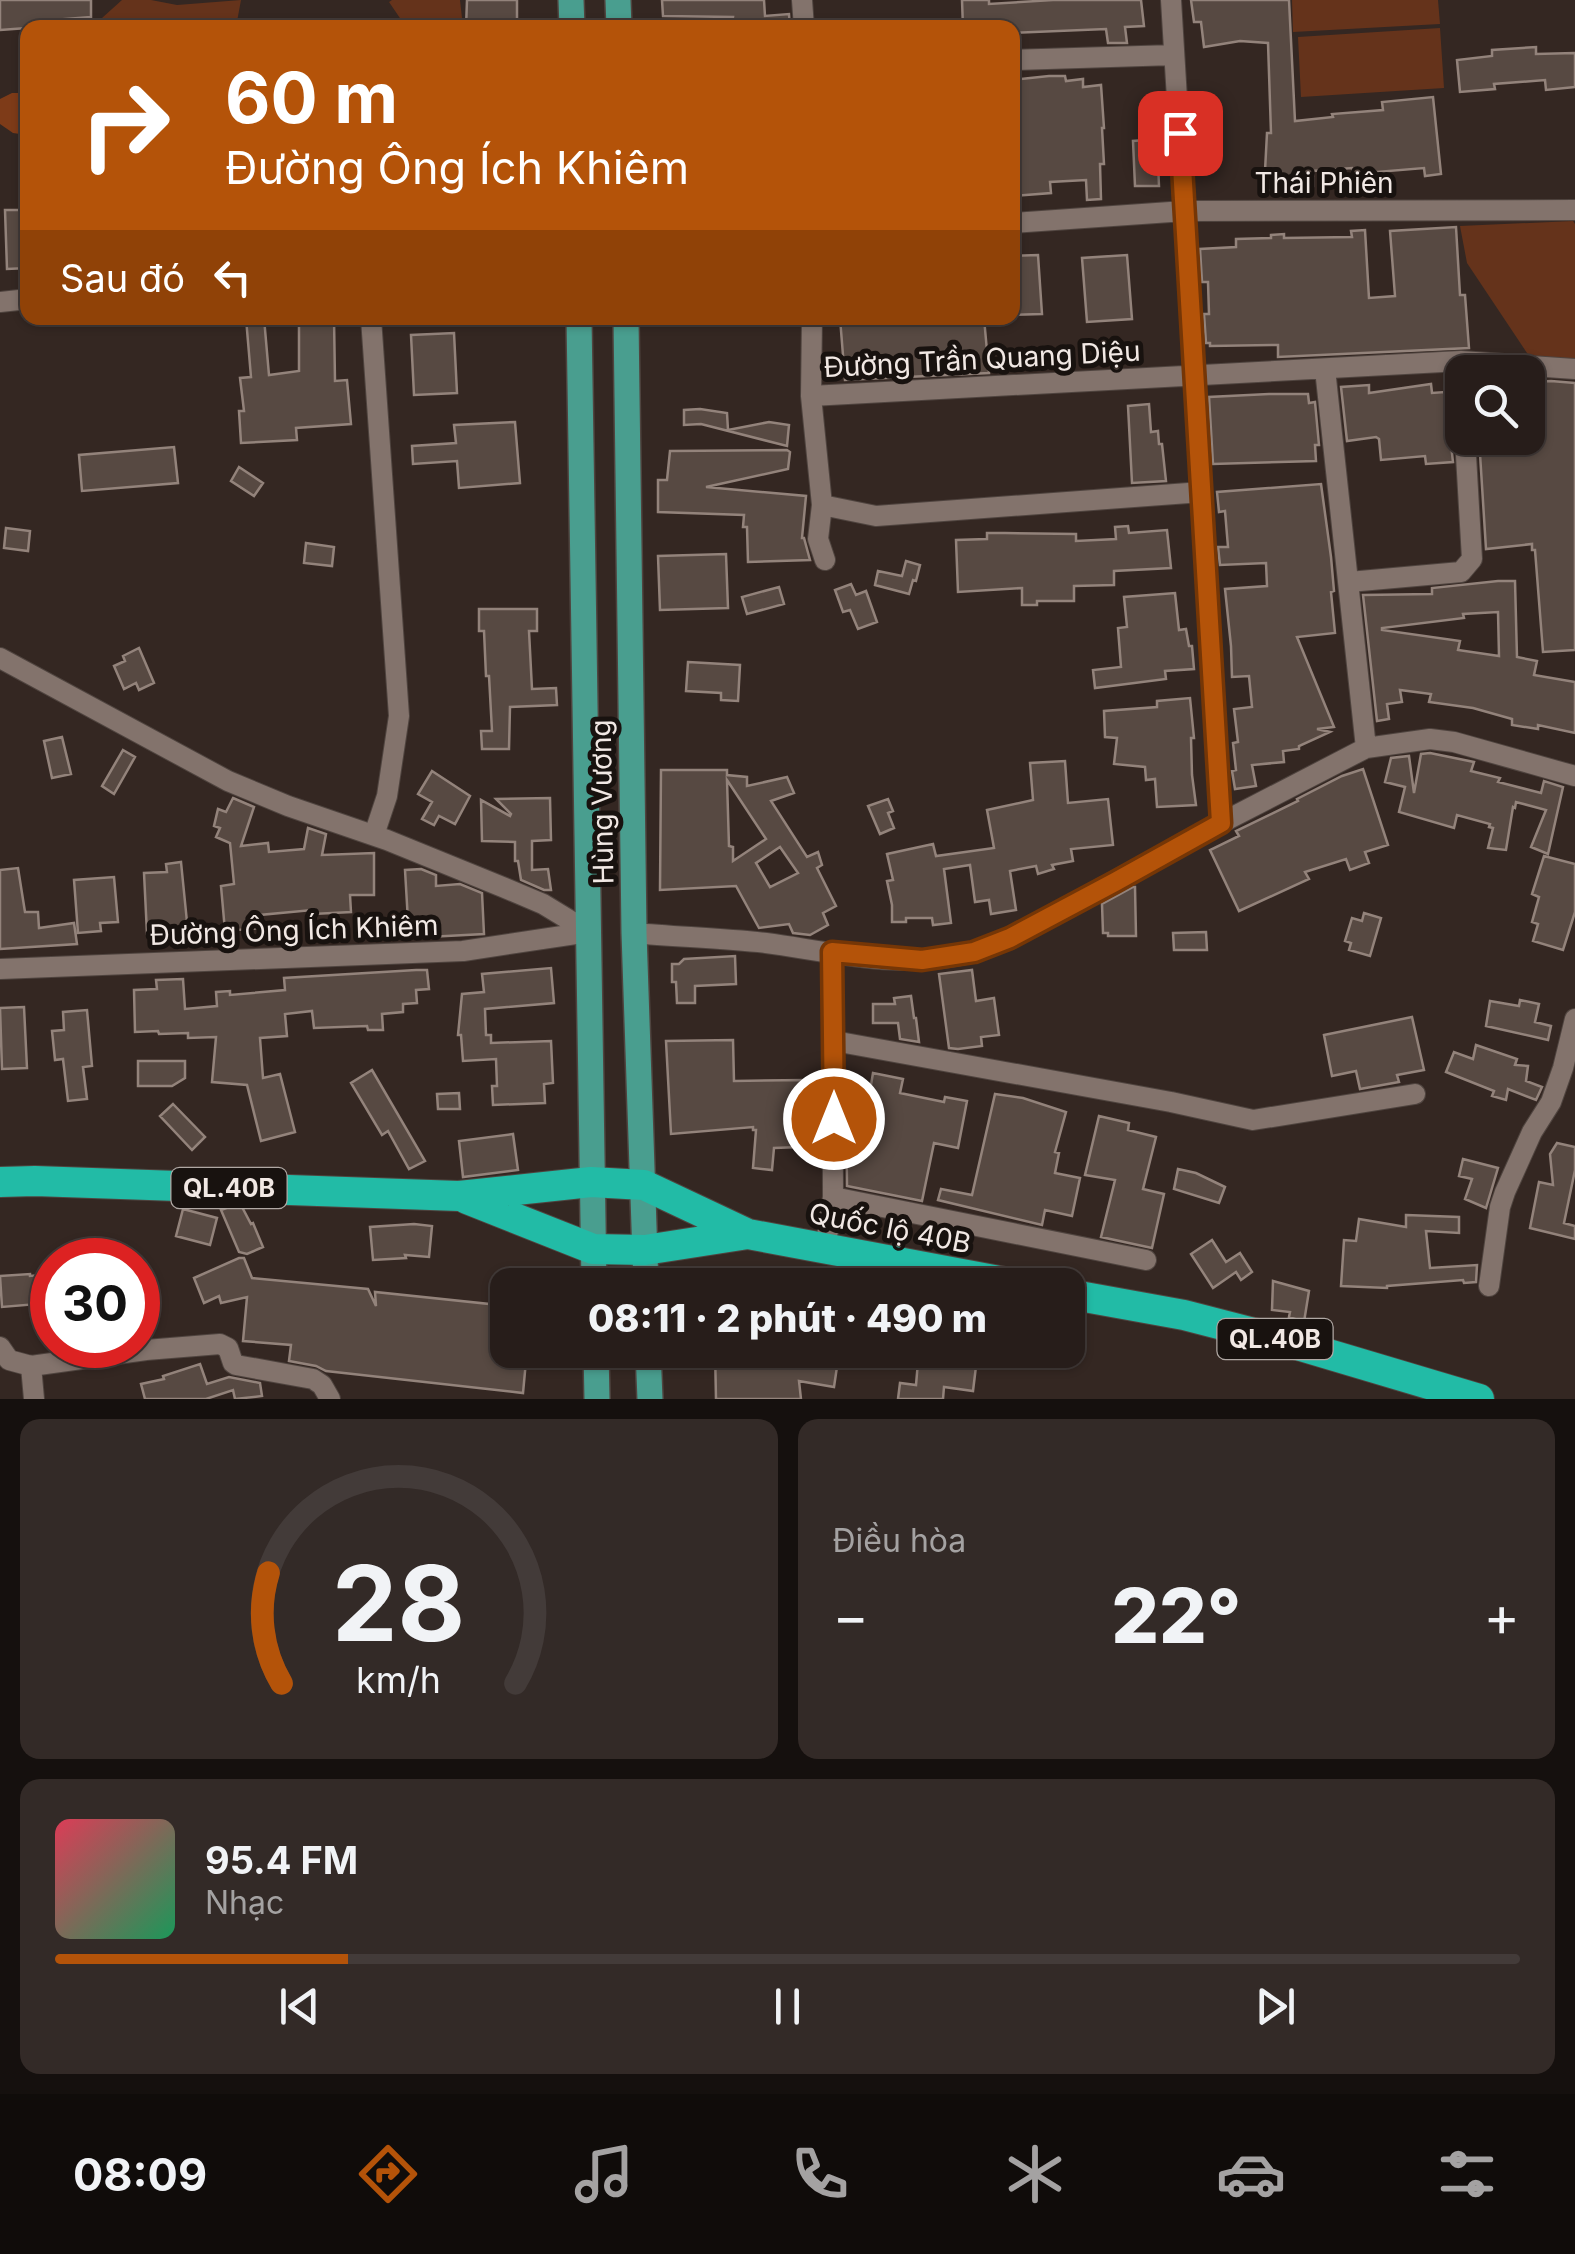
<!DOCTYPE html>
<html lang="vi">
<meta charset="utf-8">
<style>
body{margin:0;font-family:Inter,sans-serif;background:#332a27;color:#f1f3f6;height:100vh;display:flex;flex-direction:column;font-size:38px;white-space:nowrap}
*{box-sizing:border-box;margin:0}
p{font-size:32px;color:#a4a2a2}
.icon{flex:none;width:55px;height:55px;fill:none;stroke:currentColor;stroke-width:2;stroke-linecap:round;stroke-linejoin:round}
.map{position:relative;height:1399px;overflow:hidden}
.details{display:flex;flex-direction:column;gap:20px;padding:20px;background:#15100e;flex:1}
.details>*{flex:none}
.banner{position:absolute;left:20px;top:20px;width:1000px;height:305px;border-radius:20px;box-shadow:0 2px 8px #0004,0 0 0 2px #433b39;background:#b45309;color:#fff;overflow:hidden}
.fabs{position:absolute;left:1445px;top:355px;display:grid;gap:20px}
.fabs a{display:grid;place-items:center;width:100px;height:100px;border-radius:20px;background:#271d1a;box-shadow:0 2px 8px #0004,0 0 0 2px #433b39;font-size:50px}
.speed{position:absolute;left:30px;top:1238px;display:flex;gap:20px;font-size:50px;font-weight:700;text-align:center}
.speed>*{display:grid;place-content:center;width:130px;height:130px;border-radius:50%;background:#271d1a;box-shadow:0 2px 8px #0004,0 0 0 2px #433b39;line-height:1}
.speed .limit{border:15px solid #d22;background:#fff;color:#111}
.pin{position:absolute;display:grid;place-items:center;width:85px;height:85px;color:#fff;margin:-42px;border-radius:20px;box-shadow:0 5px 15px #0006}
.me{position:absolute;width:110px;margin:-55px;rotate:0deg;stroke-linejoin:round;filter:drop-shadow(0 0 8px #0008)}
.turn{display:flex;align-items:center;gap:35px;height:210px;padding:0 40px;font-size:45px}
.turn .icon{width:130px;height:130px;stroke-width:2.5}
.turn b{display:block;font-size:70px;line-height:85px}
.then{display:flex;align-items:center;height:95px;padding:0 40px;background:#0003;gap:20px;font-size:38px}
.big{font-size:75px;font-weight:800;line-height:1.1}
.details .card{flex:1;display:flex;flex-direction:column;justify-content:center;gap:15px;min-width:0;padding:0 35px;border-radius:20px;background:#332a27}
.details .dial{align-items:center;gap:0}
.dial svg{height:260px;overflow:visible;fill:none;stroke:#433b39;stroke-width:7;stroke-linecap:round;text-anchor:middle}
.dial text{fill:#f1f3f6;stroke:none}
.song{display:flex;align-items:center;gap:30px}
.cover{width:120px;height:120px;border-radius:15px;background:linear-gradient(135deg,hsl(350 70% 55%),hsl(150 70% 35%))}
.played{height:10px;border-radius:5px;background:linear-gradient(90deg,#b45309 20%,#433b39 20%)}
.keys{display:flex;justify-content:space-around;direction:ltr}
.heat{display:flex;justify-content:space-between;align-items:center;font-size:55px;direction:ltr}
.details .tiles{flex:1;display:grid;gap:20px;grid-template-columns:1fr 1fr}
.card:last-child{grid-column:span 2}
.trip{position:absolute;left:490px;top:1268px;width:595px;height:100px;border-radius:20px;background:#271d1a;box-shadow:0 2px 8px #0004,0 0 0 2px #433b39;font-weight:800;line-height:100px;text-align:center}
.tab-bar{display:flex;height:160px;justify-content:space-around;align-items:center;background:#100c0a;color:#a4a2a2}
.tab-bar .icon{width:70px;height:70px}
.tab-bar .active{color:#b45309}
.tab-bar b{font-size:45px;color:#f1f3f6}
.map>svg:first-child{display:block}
</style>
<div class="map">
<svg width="1575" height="1399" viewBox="0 0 1575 1399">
<rect width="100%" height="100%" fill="#342722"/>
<path fill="#65331b" d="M122 0H151L177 5 241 0 236 27H58L102 18Z
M392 0H460L463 27H406L389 2Z
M1292 0H1438L1440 24 1293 32Z
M1440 28 1444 88 1301 97 1298 37Z
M1573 221 1575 224V363L1533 362 1467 263 1460 226Z"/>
<path fill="#7e3b18" d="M12 93H27V135L13 133 0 124V99Z"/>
<path fill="#574942" stroke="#93837b" stroke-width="2.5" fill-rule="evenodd" d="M0 0H91V17L54 20V26L0 30Z
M467 0H517V26L466 28Z
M662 0H764L765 16 789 14 790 28H731L733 17 663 16Z
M962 0H989V4L1053 0H1141L1144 26 1125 27 1127 43H1108L1106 29 1012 33V28H963Z
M1191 0H1289L1295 121 1333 117 1332 114 1383 110 1382 102 1433 97 1441 174 1425 176 1424 168 1353 174 1352 168 1313 171V186L1287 187V191L1264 190 1267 133H1271L1268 43 1240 41 1204 47 1201 22H1194Z
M1536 47V54L1575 53V87L1546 90 1545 80 1494 84 1495 89 1460 92 1457 60 1492 56V50Z
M1049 76H1065L1066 81 1083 79V87L1101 85 1104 128H1102L1104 164H1100L1101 199 1087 200 1086 180 1050 182 1051 193 1012 196V80Z
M1157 139 1159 186H1135L1133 141Z
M5 210H28V268L7 269Z
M1456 227 1460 295H1465L1469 348 1278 357V345L1210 346V343H1206L1204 314H1209L1208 282H1202L1200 249 1236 247V239L1271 238V235L1284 234V238L1352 237 1351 231 1365 230 1369 298 1395 296 1390 231Z
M1038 255 1042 314 1012 315V256Z
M1127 255 1132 319 1087 322 1082 258Z
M246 318H264L269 375 299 371V318H334L335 381 347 380 351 424 296 428 297 440 241 443 239 411H244L240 378 251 377Z
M840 318H942V322L984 318 989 373 845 380Z
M454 333 457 393 414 395 411 335Z
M1551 381 1575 383V650L1543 652 1535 550H1532V544L1486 549 1479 438H1491V442L1528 439V382Z
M1431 384 1432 393 1445 392 1453 462 1426 464 1425 456 1381 460 1379 439 1376 437 1347 441 1341 387 1369 385V393Z
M1269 394H1308L1309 403 1315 402 1319 445H1315L1316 461 1213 464 1209 397Z
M1149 404 1151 432 1158 431 1159 444H1162L1166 481 1132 483 1128 406Z
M700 409 727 413 728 430 769 422 789 425 787 446 701 424 684 425V410Z
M515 422 520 483 459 488 457 461 413 464 412 446 456 443 454 425Z
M174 447 178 483 82 491 79 455Z
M787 450 790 452 788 469 706 487 806 496 802 538H804L810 560 748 562 747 527H743L744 515 658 512V480H667L670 451Z
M239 467 263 483 254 496 231 481Z
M1321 484 1331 557 1334 591 1331 592 1335 633 1297 637 1334 727 1317 729 1330 732 1299 746V749L1283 751 1284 762 1252 765 1256 786 1235 789 1232 771 1236 770 1233 743 1238 742 1234 709 1252 707 1249 676 1232 677 1231 646 1225 589 1267 586 1266 563 1220 565 1218 547H1228L1225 511 1219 512 1217 492Z
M1128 526 1129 533 1167 530 1171 568 1114 571V585L1074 586V601H1037V605H1022V588L958 592 956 540 987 539V533H1005L1076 534V541L1116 539 1115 527Z
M6 528 30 531 28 551 4 548Z
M306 543 334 547 332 566 304 563Z
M726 554 728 608 660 610 658 556Z
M906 561 920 565 916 581 913 580 909 594 875 585 878 571 902 576Z
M1498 581H1515L1517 657 1537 661 1534 675 1575 682V733L1538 725V729L1512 725V719L1473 708 1429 702 1431 694 1400 690 1402 702 1387 704 1389 719 1377 721 1363 595 1432 594V588ZM1498 612 1499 656 1458 650 1460 641 1382 630V628L1464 618 1463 614Z
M851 584 856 595 866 591 877 622 858 629 850 610 843 612 835 590Z
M779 587 784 604 747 614 742 597Z
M1175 593 1179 630 1186 629 1189 646H1192L1194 669 1165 671 1166 679 1095 688 1093 670 1121 667 1118 628 1127 627 1124 597Z
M479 609H537V631H529L532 689 556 688 557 705 510 707 509 749H482L481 731H492L489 676H486L484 631H479Z
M139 648 154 683 139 690 136 683 124 689 114 666 125 661 123 656Z
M688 662 740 665 738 701 721 700V693L686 691Z
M1190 698 1194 738H1191L1192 775 1196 805 1157 807 1155 779 1146 780 1145 767 1114 764 1117 738 1105 737 1104 711 1157 707V701Z
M62 737 71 774 52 778 44 741Z
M123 750 135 757 114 794 102 786Z
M1430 753 1474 762 1471 771 1500 778 1498 782 1541 793 1544 781 1563 787 1548 854 1531 847 1546 810 1516 802 1515 808 1513 807 1506 850 1488 848 1493 828 1489 827 1490 824 1457 815 1454 828 1399 812 1405 787 1385 782 1391 758 1409 756 1414 793 1421 754Z
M1065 761 1068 803 1108 799 1113 845 1071 849 1073 861 1052 865 1054 869 1038 874 1036 866 1010 871 1016 910 991 914 989 900 975 902 970 865 944 869 951 923 933 925 932 918H906V922H892V905L887 881 893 880 887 854 933 844 936 856 994 848 987 810 1033 800 1030 763Z
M1363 769 1388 845 1365 852 1369 863 1350 870 1346 859 1305 872 1309 879 1239 911 1210 850 1239 836 1236 831 1298 801 1297 799 1342 776Z
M661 770H727V775L747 777V786L787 777 794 793 771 801 807 857 818 852 822 865 817 868 836 906 823 913 828 925 810 935 793 933 789 924 759 928 736 886 660 890ZM727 780 766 839 733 861V847L729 846ZM780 847 798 873 770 887 756 863Z
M432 771 470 796 455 824 439 816 434 825 422 819 432 802 418 794Z
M233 798 254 807 241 846 268 843 269 852 304 849 308 828 326 834 322 855 374 853V895H350L351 912 313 914 312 910 260 915 261 928 225 931 221 886 234 884 230 843 216 837 220 828 214 826 218 809 226 812Z
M550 798 551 840 532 841V870L548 869 551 890H544L521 880 518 861H515V842L482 841 481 800 510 816 511 814 496 799Z
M888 799 893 811 888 813 894 828 880 834 868 806Z
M1544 856 1575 864V912L1563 950 1533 941 1538 924 1532 922 1539 897 1532 894Z
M181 862 188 932 147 934 144 873 167 872 166 864Z
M18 868 25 912H38L39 928 74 923 77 944 0 949V870Z
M421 869 436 875V886L460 884 482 893 484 934 409 938 405 870Z
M114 877 118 922 100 923 101 931 78 933 74 880Z
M1133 887H1135L1136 936H1108V933H1103L1102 904Z
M1364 913 1381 918 1370 956 1349 950 1351 943 1345 941 1352 918 1362 921Z
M1206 932 1207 950H1174L1173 933Z
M735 956 736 984 695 986V1003H677L676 982H672V964H679L684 959Z
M551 968 554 1003 485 1009 486 1035H491V1043L551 1041 553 1083 544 1084 545 1103 493 1105 492 1086H497L496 1059 463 1061 461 1035H458L462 994 484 992 482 974Z
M416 970H427L429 989 416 990 417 1003 403 1004V1012L382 1014 383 1030H368L367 1026 314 1028 312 1011 285 1014 287 1036 260 1038 263 1078 280 1074 295 1132 261 1141 247 1085 212 1082 216 1037 188 1038V1033L159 1034 158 1031 135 1032 134 990 157 989 156 980 183 979 185 1009 217 1006 216 992 230 991V995L285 990 284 978Z
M972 970 976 1001 994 998 999 1035 981 1037 982 1046 958 1049 949 1048 939 974Z
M911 996 914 1018H916L919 1042 900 1039 898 1023H873V1004H895L894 998Z
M1520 1000 1539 1004 1535 1022 1551 1026 1548 1040 1486 1026 1490 1001 1519 1006Z
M24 1007 27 1068 2 1069 0 1008Z
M87 1010 92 1066 83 1067 87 1099 68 1101 63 1059 55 1060 52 1031 64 1030 63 1012Z
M1412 1017 1424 1070 1397 1075 1399 1082 1360 1089 1356 1071 1332 1076 1324 1035Z
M733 1040 734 1081 804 1080V1095H798L800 1147 774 1148 772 1170 753 1168 756 1130H753V1127L671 1134 666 1041Z
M1476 1045 1517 1059 1515 1065 1528 1066 1526 1081 1542 1087 1536 1100 1508 1089 1506 1100 1492 1096 1494 1091 1446 1072 1454 1052 1473 1059Z
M138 1061H185V1078L172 1086H138Z
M372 1070 425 1161 409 1169 388 1131 382 1135 351 1083Z
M873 1073 903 1079 900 1093 944 1102 945 1097 967 1101 958 1148 934 1143 922 1201 847 1186 846 1080 871 1085Z
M459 1093 460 1109H438L437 1094Z
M995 1094 1023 1098 1066 1112 1055 1152 1059 1153 1055 1173 1080 1178 1072 1216 1045 1210 1042 1225 938 1200 941 1189 972 1195Z
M173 1104 205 1137 192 1150 160 1116Z
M1099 1116 1129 1123 1128 1130 1156 1137 1143 1189 1164 1194 1152 1248 1101 1237 1115 1180 1085 1175Z
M513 1134 518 1170 463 1177 459 1141Z
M1557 1143 1575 1147V1170L1564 1223 1575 1226V1239L1530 1228 1539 1182 1553 1185 1550 1154Z
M1463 1159 1498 1168 1486 1208 1465 1199 1472 1179 1459 1176Z
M1178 1169 1196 1173 1225 1187 1219 1203 1174 1189Z
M229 1207H242L251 1224 253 1223 263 1247 247 1254 239 1252 221 1210Z
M183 1209 217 1218 210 1245 176 1236Z
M1406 1215 1459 1217V1233L1426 1231 1430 1268 1477 1265 1476 1282 1464 1283 1463 1280 1387 1286V1288L1341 1286 1344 1240 1356 1241 1359 1219 1406 1227Z
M414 1224 432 1226 429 1257 405 1255 406 1258 373 1260 370 1227Z
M1212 1240 1226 1262 1240 1253 1252 1272 1241 1280 1236 1272 1213 1288 1191 1254Z
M239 1258H244L252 1278 368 1289 376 1306 375 1292 508 1306V1350H527L523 1393 326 1371 316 1366 289 1361 291 1345 243 1341 247 1297 221 1303 219 1296 204 1303 194 1278Z
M30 1274V1276L52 1274V1327L39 1328 37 1304 2 1307 0 1276Z
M1273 1281 1309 1291 1304 1322 1289 1317 1290 1312 1272 1310Z
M715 1350H778L838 1360 834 1387 799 1381 801 1399H716Z
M919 1350H978L973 1391 944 1387 943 1399H898L900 1383 916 1385Z
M200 1364 207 1384 229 1377 260 1383 262 1396 235 1399 233 1390 206 1399H145L141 1384 164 1379 163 1376Z"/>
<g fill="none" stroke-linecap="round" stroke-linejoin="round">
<g stroke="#4f443f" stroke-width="22">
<path id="minor" d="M802 0 804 28
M1171 0 1221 823
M1012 60 1174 55
M1012 223 1185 211 1575 210
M0 302 28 299
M371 318 399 716 387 796 374 835
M812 318 811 396 822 505 876 516 1202 492
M1461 361 1462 391
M1325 369 1366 748
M811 396 1461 361 1575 369
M822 505 818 539 825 560
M1349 582 1461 572 1472 559 1465 438
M0 658 228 781 288 806 387 840 505 888 543 904 589 932
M634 933C678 937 722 938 766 943 833 952 906 971 974 952 986 949 998 943 1010 938L1221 823 1366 748 1430 739 1454 742 1575 776
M0 969 463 951 589 932
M834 1041 1171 1102 1253 1120 1415 1094
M833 1197 1146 1260
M825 1249 833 1197 832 952
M1489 1286 1500 1207 1505 1192 1532 1132 1551 1102 1563 1068 1575 1019
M0 1347 9 1360 31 1366 146 1350 220 1344 228 1348 233 1363 236 1365 313 1379 322 1385 330 1399
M31 1366 34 1399"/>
</g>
<g stroke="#4f443f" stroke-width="28">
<path id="major" d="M571 0 572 28
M618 0 619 28
M579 318 594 1285
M626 318 634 933 646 1285
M596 1350 597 1399
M648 1350 650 1399"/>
</g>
<g stroke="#4f443f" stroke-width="32">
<path id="highway" d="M0 1182 35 1181 459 1196 591 1182 644 1185 748 1234 1020 1285
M467 1199 593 1249 645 1250 748 1234
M1068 1294 1184 1315 1281 1340 1479 1399"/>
</g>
<use href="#minor" stroke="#83736c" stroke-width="20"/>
<use href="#major" stroke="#499e8f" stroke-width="25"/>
<use href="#highway" stroke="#22bba6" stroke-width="30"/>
</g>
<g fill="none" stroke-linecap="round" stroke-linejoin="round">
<g stroke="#753606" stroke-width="25">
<path id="route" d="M834 1119 832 952 922 960 974 952 1010 938 1115 882 1221 823 1180 133"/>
</g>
<use href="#route" stroke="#b45309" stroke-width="18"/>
</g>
<g text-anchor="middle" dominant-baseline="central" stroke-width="10" stroke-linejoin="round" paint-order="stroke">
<g fill="#18120f" stroke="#b0a8a4" stroke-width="2.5">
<rect x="171.5" y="1168" width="115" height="40" rx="8"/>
<rect x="1217.5" y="1319" width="115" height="40" rx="8"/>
</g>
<g font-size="25" font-weight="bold" fill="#f1e8e4">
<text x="229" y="1188">QL.40B</text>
<text x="1275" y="1339">QL.40B</text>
</g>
<g font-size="28" fill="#f1e8e4" stroke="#18120f">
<text x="1324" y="183">Thái Phiên</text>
<text transform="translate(982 359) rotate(-3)">Đường Trần Quang Diệu</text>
<text transform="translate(602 802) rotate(-91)">Hùng Vương</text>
<text transform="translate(294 930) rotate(-2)">Đường Ông Ích Khiêm</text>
<text transform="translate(890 1228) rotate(11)">Quốc lộ 40B</text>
</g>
</g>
</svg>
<div class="fabs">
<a><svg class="icon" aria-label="search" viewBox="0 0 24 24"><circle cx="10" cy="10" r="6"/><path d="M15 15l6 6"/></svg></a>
</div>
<div class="speed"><div class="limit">30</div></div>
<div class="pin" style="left:1180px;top:133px;background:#d93025"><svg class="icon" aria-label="arrive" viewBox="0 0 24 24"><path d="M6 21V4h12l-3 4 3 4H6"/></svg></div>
<svg class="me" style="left:834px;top:1119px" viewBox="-20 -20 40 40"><circle r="17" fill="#b45309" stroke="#fff" stroke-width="3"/><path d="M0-11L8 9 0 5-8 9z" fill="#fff"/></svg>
<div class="trip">08:11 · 2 phút · 490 m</div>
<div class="banner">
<div class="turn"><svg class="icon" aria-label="right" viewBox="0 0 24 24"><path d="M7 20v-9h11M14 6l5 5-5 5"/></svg><div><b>60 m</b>Đường Ông Ích Khiêm</div></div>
<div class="then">Sau đó<svg class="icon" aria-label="left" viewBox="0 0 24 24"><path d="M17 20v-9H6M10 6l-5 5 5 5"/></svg></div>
</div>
</div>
<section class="details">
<div class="tiles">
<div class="card dial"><svg viewBox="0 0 100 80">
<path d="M14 69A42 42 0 1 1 86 69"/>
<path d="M14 69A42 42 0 0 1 10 35" stroke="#b45309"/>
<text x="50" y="56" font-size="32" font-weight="700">28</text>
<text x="50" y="72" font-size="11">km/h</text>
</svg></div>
<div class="card"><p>Điều hòa</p>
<div class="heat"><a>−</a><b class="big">22°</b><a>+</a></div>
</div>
<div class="card">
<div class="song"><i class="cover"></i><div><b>95.4 FM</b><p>Nhạc</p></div></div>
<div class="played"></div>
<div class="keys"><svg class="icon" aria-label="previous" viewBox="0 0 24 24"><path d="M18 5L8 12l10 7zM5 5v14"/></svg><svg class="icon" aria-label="pause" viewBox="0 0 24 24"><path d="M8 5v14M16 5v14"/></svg><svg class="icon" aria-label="next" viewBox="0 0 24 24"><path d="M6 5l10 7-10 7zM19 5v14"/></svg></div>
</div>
</div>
</section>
<nav class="tab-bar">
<b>08:09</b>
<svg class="icon active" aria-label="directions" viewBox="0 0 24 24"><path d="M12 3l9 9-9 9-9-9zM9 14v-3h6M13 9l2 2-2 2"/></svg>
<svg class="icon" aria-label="music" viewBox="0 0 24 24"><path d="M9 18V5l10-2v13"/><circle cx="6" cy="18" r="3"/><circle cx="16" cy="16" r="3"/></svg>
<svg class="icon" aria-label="phone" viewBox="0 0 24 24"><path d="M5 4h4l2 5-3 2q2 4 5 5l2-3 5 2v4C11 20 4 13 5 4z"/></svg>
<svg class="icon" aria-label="climate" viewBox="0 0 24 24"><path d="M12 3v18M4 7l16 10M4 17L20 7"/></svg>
<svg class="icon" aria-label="car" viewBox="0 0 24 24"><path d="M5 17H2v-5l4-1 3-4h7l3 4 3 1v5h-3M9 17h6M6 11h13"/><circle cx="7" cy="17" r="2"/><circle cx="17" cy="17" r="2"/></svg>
<svg class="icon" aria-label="filters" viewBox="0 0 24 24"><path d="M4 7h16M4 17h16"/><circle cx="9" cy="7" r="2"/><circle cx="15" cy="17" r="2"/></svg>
</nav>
